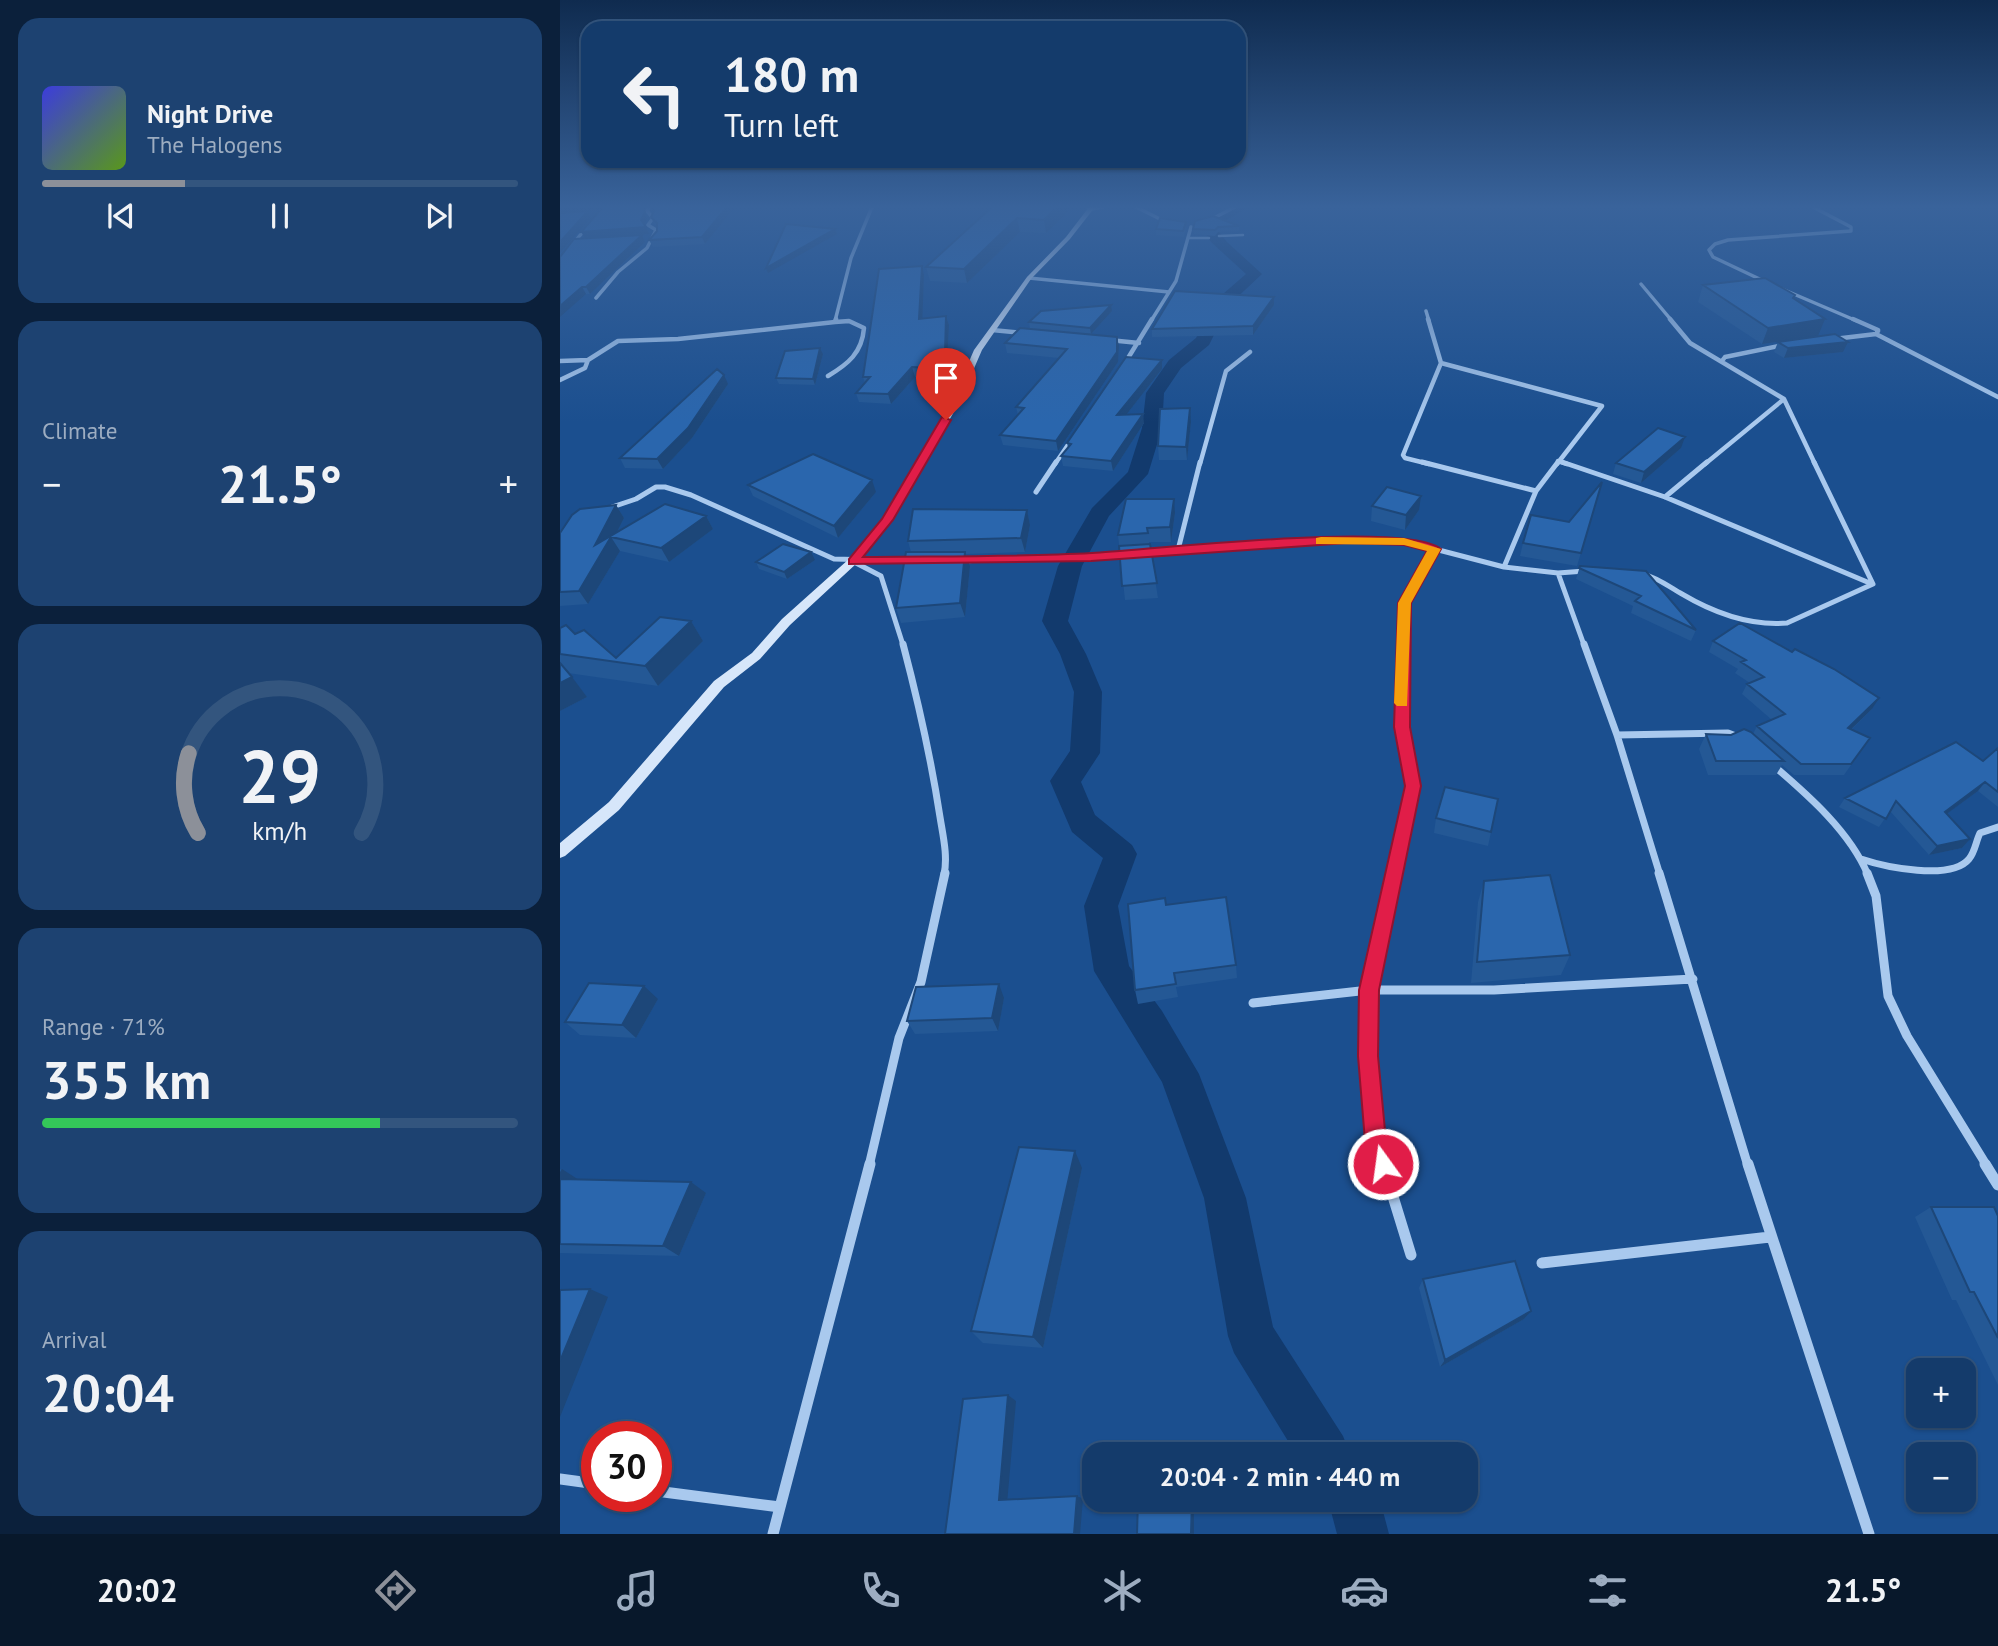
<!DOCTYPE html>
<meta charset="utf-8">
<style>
body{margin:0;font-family:"PT Sans",sans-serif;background:#1d4271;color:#f1f3f6;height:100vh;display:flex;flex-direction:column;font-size:26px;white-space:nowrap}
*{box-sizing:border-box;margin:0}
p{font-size:23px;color:#9dadc1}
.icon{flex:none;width:38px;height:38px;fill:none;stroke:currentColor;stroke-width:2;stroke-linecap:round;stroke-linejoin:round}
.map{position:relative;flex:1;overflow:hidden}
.panel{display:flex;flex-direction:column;gap:18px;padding:18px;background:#0b203b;width:560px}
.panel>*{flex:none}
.hud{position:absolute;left:21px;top:21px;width:665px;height:147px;border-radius:21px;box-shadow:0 2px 5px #0004,0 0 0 2px #33557e;background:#143b6b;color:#f1f3f6;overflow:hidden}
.fabs{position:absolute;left:1346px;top:1358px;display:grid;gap:14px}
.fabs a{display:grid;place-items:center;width:70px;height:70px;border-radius:14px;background:#143b6b;box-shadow:0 2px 5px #0004,0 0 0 2px #33557e;font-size:35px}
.speed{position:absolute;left:21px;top:1421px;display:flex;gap:14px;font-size:35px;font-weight:700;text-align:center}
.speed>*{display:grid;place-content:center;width:91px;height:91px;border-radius:50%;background:#143b6b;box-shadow:0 2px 5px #0004,0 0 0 2px #33557e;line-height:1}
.speed .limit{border:10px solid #d22;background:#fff;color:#111}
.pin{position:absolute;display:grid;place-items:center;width:60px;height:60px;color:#fff;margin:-72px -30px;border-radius:50% 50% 50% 0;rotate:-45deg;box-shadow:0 0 7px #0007}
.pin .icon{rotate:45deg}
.me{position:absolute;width:77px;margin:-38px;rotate:346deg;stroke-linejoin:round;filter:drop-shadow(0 0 5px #0008)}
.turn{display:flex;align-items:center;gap:24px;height:147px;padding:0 28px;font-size:32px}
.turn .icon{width:91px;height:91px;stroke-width:2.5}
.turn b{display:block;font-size:49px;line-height:60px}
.big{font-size:52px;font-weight:700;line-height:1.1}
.panel .widget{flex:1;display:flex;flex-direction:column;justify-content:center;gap:10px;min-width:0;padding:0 24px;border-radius:21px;background:#1d4271}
.panel .dial{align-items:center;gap:0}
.dial svg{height:182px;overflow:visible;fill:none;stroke:#33557e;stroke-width:7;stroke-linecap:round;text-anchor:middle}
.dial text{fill:#f1f3f6;stroke:none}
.song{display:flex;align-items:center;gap:21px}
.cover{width:84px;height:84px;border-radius:10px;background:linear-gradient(135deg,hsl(240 70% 55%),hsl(90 70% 35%))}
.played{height:7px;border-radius:4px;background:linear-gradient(90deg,#8c9099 30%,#33557e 30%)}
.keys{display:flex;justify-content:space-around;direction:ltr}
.heat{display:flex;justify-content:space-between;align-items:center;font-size:38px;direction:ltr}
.charge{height:10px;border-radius:5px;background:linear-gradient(90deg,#34c759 71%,#33557e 0)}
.trip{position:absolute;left:522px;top:1442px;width:396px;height:70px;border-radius:21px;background:#143b6b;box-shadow:0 2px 5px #0004,0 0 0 2px #33557e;font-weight:700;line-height:70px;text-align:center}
.tab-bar{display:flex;height:112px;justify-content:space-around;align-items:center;background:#08182b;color:#9dadc1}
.tab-bar .icon{width:49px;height:49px}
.tab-bar .on{color:#8c9099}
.tab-bar b{font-size:32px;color:#f1f3f6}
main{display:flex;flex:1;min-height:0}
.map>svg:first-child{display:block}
</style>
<main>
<section class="panel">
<div class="widget">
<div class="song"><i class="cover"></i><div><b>Night Drive</b><p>The Halogens</p></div></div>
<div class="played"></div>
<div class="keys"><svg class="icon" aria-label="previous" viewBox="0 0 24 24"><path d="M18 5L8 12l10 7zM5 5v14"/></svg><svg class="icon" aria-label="pause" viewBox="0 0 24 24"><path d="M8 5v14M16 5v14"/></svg><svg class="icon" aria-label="next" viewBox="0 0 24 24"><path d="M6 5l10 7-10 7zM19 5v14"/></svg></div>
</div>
<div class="widget"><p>Climate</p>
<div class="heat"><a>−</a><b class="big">21.5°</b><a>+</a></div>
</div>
<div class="widget dial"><svg viewBox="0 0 100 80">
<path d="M14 69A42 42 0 1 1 86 69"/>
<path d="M14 69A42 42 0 0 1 10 34" stroke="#8c9099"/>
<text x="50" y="56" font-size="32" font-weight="700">29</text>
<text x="50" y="72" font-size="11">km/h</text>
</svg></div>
<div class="widget"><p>Range · 71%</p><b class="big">355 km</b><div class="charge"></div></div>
<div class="widget"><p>Arrival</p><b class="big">20:04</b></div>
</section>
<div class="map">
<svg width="1438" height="1534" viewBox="0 0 1438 1534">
<rect width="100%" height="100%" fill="#1b4f8f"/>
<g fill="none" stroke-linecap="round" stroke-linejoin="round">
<path fill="#123a6d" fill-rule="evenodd" d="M673 207H689L655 227 667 242 702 274 669 305 649 345 621 368 604 393 602 428 588 474 549 516 522 566 508 621 526 654 542 692 540 753 521 782 535 815 572 845 577 854 558 906 569 966 602 1011 639 1074 686 1198 713 1327 783 1436 790 1454H736L674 1353 668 1336 644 1198 602 1082 534 971 524 906 543 858 512 832 490 781 510 751 514 692 500 654 482 621 498 566 532 508 568 472 582 428 586 393 609 360 636 338 656 300 686 274 651 242 641 226Z
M768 1500H820L829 1534H777Z"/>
<path stroke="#a9c9ee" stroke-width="2.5" d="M659 236 683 235
M628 238H649"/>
<path stroke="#a9c9ee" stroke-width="3.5" d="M576 207 606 222
M531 209 543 207
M648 221 675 207
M0 260 26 228
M469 278 609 292
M1208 283 1153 257 1149 250 1155 244 1168 240 1291 231V227L1253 207
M1081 284 1112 321
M1222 289 1297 321
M36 298 58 272 87 248 96 230 88 225 93 218 87 211 89 207
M866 311 869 321
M275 321 291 258 312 207
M591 321 616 281 631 227"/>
<path stroke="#a9c9ee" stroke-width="4.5" d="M868 319 881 363 843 455 845 458 869 464
M1110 319 1130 343 1224 399 1255 464
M1293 319 1318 330
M432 330 463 333
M1316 334 1438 397
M1274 339 1316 334 1318 331
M549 340 579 343
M0 361 28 360 58 341 118 339 275 322 276 319
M1162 361 1165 357 1224 345
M565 363 592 319
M881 363 1042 406 997 464
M268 376C288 364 302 353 304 328L289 321 275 322
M0 380 25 368 28 360
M998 461 1007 464
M495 464 512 439
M640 464 666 371 690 352
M1145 464 1224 399"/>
<path stroke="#a9c9ee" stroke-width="5" d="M862 462 976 491
M1002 462 1105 497 1312 584
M1254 462 1313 584
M476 492 496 462
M1105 497 1147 462
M49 508 76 499 96 487H105L131 495 274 559 354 561
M618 550 640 462
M582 553 788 539 844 541 944 567 998 573 1025 571
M401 561 567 554
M294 562 321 576 343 645
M944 567 976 491 998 462
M998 573 1024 645
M1078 573C1095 576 1108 586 1122 594 1154 613 1190 626 1227 623L1313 584
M843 645 844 603 874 549"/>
<path stroke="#a9c9ee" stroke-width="7" d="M343 644C358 701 371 758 380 817 383 836 388 856 384 875
M1024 644 1057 735 1100 875
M1057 735 1168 733 1181 738
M1214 766C1249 796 1290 832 1308 875
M1301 859C1325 867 1391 881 1409 859 1415 852 1416 841 1420 833L1438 827
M834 875 853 787 842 727 843 644"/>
<path stroke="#a9c9ee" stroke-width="9" d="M1099 873 1188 1166
M1307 873 1316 896 1328 996 1347 1036 1427 1166
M693 1003 809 990H934L1133 979
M309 1166 339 1038 361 982 385 873
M824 1166C808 1116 803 1042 809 990 814 951 826 912 834 873"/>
<path stroke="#a9c9ee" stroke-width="11" d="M823 1164 851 1255
M1188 1164 1309 1534
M1425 1164 1438 1185
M982 1263 1210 1237
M0 1479 37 1484
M96 1491 220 1507
M213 1534 310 1164"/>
<path fill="#d6e6fa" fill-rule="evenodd" d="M529 207H535L510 239 471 279 422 350 399 403 331 522 297 563 230 625 200 659 164 687 59 810 5 856 0 858V843L49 802 154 681 192 653 222 619 289 559 323 519 391 403 414 350 467 277 506 237Z"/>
</g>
<path fill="#245895" d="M92 207H175L145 244 93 247 89 240 97 231V226L94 224 91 217 94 212Z
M432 207 507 213 486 233 460 232 407 283 370 281 366 267Z
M626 222V227L624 237 596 235V229Z
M679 226V231L658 232 655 236 634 234 633 229Z
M82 235 85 242 30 294H26L0 257Z
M364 275 362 318 386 316 389 325 387 362 374 378 355 377 331 404 299 402 296 393 305 383 303 377Z
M1143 285 1233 298 1258 336 1202 344 1138 302Z
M714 305 693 335 592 337V329Z
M552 311 531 334 470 329 469 322Z
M1218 342 1283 352 1224 358 1214 352Z
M445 343 559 346 558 362 498 451 443 445 440 435 458 415 456 407 499 358 447 353Z
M260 348 263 354 255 385 219 384 216 378Z
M602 369 566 415 584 423 553 471 503 466 501 456 508 448 507 443Z
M168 384 132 438 103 469 65 468 60 458Z
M631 422 627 460H599L598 446Z
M1121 448 1081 483 1053 474 1056 463Z
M1042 482 1017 566 960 556 963 543 1009 522Z
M188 485 316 492 278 538 193 496Z
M56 505 64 518 57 532 146 516 153 529 109 562 60 551 28 604 0 606V533Z
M812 506 859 510 845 530 811 521Z
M467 510 470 525 465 552 406 554 410 566 405 617 341 623 336 608 351 552 348 541Z
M615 513 611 542H589L598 598 565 600 558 535Z
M255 560 227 579 199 569 196 562Z
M1020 566 1086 571 1136 630 1131 641 1071 613 1073 606 1016 579Z
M131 621 143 641 98 686 8 673 27 697 0 711V628L15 634 56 658Z
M1153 641 1312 709 1291 730 1310 738 1284 775H1234L1222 765 1216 775H1148L1139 749 1146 734 1171 735 1193 734 1197 726 1212 720 1182 694 1187 684 1190 683 1175 673 1178 669 1149 652Z
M1438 748V807L1418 791 1386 814 1410 839 1402 848 1369 855 1330 811 1319 827 1279 807 1285 798 1423 761Z
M876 818 931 832 928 846 874 833Z
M924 881 1010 955 1001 975 911 983 918 902Z
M606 905 676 965 677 978 616 987 618 997 578 1004 575 990Z
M444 998 438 1031 355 1034 347 1021Z
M98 999 76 1038 20 1035 5 1022Z
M522 1168 483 1348 423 1343 411 1331Z
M0 1169 18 1180 146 1193 119 1256 0 1253Z
M1371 1207 1438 1216V1385L1396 1300H1392L1355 1217Z
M863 1279 971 1311 964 1319 880 1367 859 1288Z"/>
<path fill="#1d4779" d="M0 207H40L39 209 0 212Z
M167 207H175L145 244 142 237Z
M497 207H509L507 213 486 233 484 220Z
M28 211 31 218 0 253V242Z
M85 212 87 218 84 226 81 220Z
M457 218 460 232 407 283 404 269Z
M86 227 89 234 25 238 21 232Z
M275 229 277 234 208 273 206 268Z
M82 235 85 242 30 294 26 287Z
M362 266 364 275 362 328 359 319Z
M22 287 26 294 0 317V306Z
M714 297V305L693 335V326Z
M551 305 552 311 531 334 530 328Z
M386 316 389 325 387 362 374 378 371 368Z
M1265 319 1258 336 1202 344 1208 328Z
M557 337 559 346 558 362 498 451 496 441Z
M1288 342 1283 352 1224 358 1228 348Z
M260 348 263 354 255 385 253 379Z
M602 360V369L559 424 557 415Z
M352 367 355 377 331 404 328 394Z
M164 375 168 384 132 438 103 469 97 459Z
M630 408 631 422 627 460 626 447Z
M583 414 584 423 553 471 551 461Z
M1125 437 1121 448 1081 483 1084 472Z
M312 480 316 492 278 538 274 526Z
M861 496 859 510 845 530 846 515Z
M614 499 615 513 611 542 610 527Z
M56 505 64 518 54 538 51 537 60 551 28 604 19 591 35 545Z
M467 510 470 525 465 552 461 538Z
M146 516 153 529 109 562 101 548Z
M251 552 255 560 227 579 224 572Z
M405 552 410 566 405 617 400 603Z
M131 621 143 641 98 686 85 666Z
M12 677 27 697 0 711V683Z
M1319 698 1312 709 1281 739 1288 728Z
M1425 782 1418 791 1377 821 1385 812Z
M1410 839 1402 848 1369 855 1377 846Z
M439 984 444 998 438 1031 432 1018Z
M84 986 98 999 76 1038 62 1025Z
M515 1151 522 1168 483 1348 473 1337Z
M2 1169 19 1180 0 1182V1172Z
M131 1182 146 1193 119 1256 103 1246Z
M30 1289 48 1297 0 1417V1361Z
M971 1311 964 1319 880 1367 885 1360Z
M448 1395 456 1401 447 1504 439 1500Z
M517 1496 523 1499 520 1534H514Z
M632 1500H634V1534H631Z"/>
<path fill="#2a66ad" stroke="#1d4779" stroke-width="2" d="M43 207H82L85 212 81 220 86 227 21 232Z
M92 207H167L142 237 89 240 97 231V223L91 217 94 211Z
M432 207H497L484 220 457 218 404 269 366 267Z
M28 211 0 242V213Z
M653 216 679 226 658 227 655 230 633 229 635 221Z
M600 218 626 222 623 231 596 229Z
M226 224 275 229 206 268Z
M82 235 26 287H22L0 306V257L14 239Z
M362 266 359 319 386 316 385 353 371 368 352 367 328 394 296 393 310 377H303L319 269Z
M1205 278 1235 295 1233 298 1265 319 1208 328 1143 285Z
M615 291 714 297 693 326 592 329Z
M551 305 530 328 469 322 481 311Z
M460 328 557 337V352L496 441 440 435 464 408 456 407 507 349 445 343Z
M1275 334 1288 342 1228 348 1218 342Z
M260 348 253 379 216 378 225 351Z
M566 357 602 360 557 415 583 414 551 461 501 456 511 444 507 443Z
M157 369 164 375 128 428 97 459 60 458Z
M630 408 626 447 598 446 600 409Z
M1098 428 1125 437 1084 472 1056 463Z
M253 454 312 480 274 526 188 485Z
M1042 482 1021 553 963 543 971 515 1009 522Z
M827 487 861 496 846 515 812 506Z
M566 499H614L610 527 587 528 588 533 558 535Z
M105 504 146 516 101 548 51 537 19 591 0 592V533L12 515 20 509 56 505 35 545Z
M353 509 467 510 461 538 348 541Z
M223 544 251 552 224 572 196 562Z
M590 544 597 583 562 586 559 546Z
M346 552H405L400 603 336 608Z
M1020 566 1086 571 1136 630 1075 601 1081 596 1019 568Z
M100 617 131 621 85 666 0 654V628L6 625 15 634 24 630 56 658Z
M1180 623 1232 652 1235 649 1274 669 1319 698 1288 728 1310 738 1291 764H1241L1197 726 1225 714 1187 684 1204 677 1181 662 1186 660 1153 641Z
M0 663 12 677 0 683Z
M1184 729 1191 732 1224 761H1156L1146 734 1171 735Z
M1396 742 1423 761 1438 748V792L1425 782 1385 812 1410 839 1377 846 1336 801 1326 819 1285 798Z
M885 787 938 799 931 832 876 818Z
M990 875 1010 955 917 962 924 881Z
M666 897 676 965 614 973 616 984 575 990 568 904 605 898 606 905Z
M29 983 84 986 62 1025 5 1022Z
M439 984 432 1018 347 1021 356 987Z
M459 1147 515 1151 473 1337 411 1331Z
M0 1179 131 1182 103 1246 0 1244Z
M1371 1207H1434L1438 1216V1338L1414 1292H1410Z
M955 1261 971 1311 885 1360 863 1279Z
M30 1289 0 1361V1290Z
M448 1395 439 1500 517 1496 514 1534H385L403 1399Z
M578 1500H632L631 1534H577Z"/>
<linearGradient id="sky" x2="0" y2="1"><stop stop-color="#0f2b4f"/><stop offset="0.49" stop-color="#39639b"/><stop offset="1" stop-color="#39639b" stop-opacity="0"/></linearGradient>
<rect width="1438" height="422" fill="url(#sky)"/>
<path fill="#e11d48" stroke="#92132f" stroke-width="2" d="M382 417 391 420 333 520 303 557C379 556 456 557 532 553 591 550 845 520 881 549L851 603 850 727 861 786 819 990 818 1056 826 1141 834 1164 831 1171 823 1175 815 1171 805 1141 798 1056 799 990 845 786 834 727 838 603 867 551 844 545 788 543 531 561 289 564V559L322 519Z"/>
<path fill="#f59e0b" d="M761 537 844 538 881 549 851 603 847 706H837L834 703 838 603 867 551 844 545 756 544V538Z"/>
</svg>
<div class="fabs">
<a>+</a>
<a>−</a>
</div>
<div class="speed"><div class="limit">30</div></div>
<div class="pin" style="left:386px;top:420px;background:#d93025"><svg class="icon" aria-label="arrive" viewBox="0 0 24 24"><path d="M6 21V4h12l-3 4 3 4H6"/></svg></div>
<svg class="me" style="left:823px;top:1164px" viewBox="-20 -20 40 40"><circle r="17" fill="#e11d48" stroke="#fff" stroke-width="3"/><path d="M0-11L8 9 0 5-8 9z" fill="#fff"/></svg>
<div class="trip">20:04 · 2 min · 440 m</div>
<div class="hud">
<div class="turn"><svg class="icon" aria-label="left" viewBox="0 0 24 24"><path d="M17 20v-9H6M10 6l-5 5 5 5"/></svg><div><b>180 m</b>Turn left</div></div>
</div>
</div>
</main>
<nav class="tab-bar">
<b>20:02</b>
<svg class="icon on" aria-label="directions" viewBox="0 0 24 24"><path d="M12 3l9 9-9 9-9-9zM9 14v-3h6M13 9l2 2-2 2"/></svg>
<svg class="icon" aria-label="music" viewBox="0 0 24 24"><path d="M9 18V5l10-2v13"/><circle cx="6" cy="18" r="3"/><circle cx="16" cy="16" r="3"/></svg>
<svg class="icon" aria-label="phone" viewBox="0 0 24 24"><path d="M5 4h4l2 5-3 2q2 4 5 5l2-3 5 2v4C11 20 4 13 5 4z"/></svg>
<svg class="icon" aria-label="climate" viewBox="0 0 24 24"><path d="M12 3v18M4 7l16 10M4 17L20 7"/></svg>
<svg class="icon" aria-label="car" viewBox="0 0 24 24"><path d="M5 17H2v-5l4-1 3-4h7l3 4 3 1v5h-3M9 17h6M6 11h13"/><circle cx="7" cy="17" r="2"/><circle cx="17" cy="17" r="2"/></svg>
<svg class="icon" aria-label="filters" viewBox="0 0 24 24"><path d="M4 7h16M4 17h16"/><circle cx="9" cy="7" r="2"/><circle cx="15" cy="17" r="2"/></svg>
<b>21.5°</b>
</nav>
